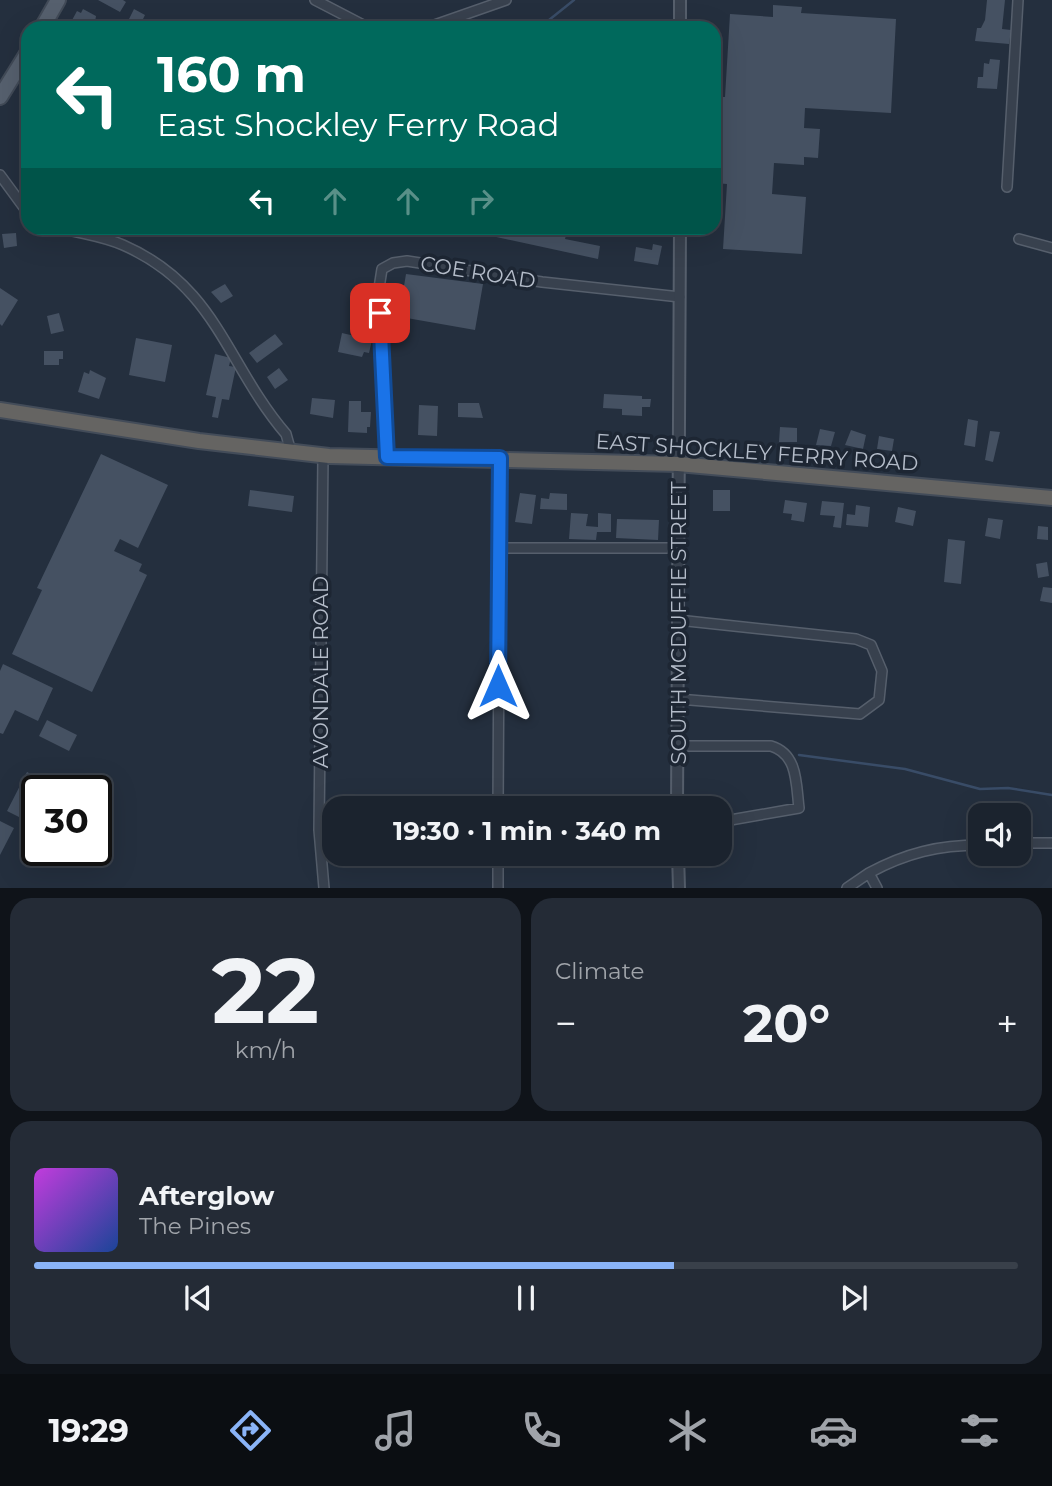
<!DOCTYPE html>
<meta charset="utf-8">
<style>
body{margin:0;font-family:Montserrat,sans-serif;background:#242b36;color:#f1f3f6;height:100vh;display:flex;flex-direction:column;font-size:26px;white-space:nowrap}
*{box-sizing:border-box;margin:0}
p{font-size:23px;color:#a0a4aa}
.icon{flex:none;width:38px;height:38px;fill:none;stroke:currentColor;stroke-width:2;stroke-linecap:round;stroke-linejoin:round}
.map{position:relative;height:888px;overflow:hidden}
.panel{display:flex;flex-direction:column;gap:10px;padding:10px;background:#0f1319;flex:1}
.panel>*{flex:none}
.hud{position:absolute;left:21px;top:21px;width:700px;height:214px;border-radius:21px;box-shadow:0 7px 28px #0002,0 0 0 2px #39404a;background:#00695c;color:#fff;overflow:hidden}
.buttons{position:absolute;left:968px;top:803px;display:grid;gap:14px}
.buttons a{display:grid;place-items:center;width:63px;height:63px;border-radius:14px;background:#1b232e;box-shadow:0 7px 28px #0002,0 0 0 2px #39404a;font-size:35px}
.speed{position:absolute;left:21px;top:775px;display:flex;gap:14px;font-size:35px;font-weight:700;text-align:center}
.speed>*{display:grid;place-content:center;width:91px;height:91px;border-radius:50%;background:#1b232e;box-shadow:0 7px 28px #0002,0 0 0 2px #39404a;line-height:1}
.speed .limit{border:4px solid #111;border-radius:10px;background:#fff;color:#111}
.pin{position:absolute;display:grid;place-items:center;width:60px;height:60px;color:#fff;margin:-30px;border-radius:14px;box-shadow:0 4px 10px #0006}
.me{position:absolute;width:77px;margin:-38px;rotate:0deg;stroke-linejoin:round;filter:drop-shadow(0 0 5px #0008)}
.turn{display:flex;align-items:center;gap:24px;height:147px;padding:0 21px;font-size:32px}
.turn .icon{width:91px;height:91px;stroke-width:2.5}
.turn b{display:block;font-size:49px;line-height:60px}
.lanes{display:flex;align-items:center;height:66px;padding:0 21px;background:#0003;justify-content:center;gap:35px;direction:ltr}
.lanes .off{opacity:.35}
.big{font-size:52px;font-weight:700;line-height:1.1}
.panel .card{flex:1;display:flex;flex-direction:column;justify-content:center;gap:10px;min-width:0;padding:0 24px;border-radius:21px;background:#242b36}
.panel .dial{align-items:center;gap:0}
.dial b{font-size:91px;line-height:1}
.song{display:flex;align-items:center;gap:21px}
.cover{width:84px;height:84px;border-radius:10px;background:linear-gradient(135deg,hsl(290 70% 55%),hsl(220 70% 35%))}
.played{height:7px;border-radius:4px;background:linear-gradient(90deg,#8ab4f8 65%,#39404a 65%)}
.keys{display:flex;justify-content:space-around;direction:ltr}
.heat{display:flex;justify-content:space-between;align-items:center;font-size:38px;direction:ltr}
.panel .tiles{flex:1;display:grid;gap:10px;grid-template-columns:1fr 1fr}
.card:last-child{grid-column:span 2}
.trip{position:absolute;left:322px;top:796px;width:410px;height:70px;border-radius:21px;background:#1b232e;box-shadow:0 7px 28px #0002,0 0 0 2px #39404a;font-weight:700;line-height:70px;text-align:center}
.menu{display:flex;height:112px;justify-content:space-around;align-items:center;background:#0b0e12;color:#a0a4aa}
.menu .icon{width:49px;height:49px}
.menu .active{color:#8ab4f8}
.menu b{font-size:32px;color:#f1f3f6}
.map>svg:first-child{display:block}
</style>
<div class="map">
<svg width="1052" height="888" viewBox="0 0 1052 888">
<rect width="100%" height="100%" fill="#242f3e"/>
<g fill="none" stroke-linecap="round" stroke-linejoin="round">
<path stroke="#394c67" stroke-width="2.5" d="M539 28 574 0
M799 755 905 769 980 789 1008 788 1052 795"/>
</g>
<path fill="#455162" d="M98 0H123L126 2 120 12Z
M987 0H1005L1002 29 1011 30 1009 44 975 41 977 28H981L985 20Z
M773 5 802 7 801 13 896 19 891 113 805 108 804 128 820 129 818 158 804 157V165L774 163 772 194 806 197 802 254 723 249 727 184 715 183 717 147H714V119L717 97H725L730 14 773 17Z
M83 9 96 16 94 28H81L71 22 77 11 81 13Z
M134 9 145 15 140 25 129 19Z
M990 59 1000 60 997 89 977 88 978 77H983L984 63 989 64Z
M489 228H568L565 239 600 246 598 259 487 235Z
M16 233 17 246 4 248 2 234Z
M653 244 662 246 658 265 634 261 636 247 652 250Z
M406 274 483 284 475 330 401 317 402 310 395 309 399 285 404 286Z
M225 284 233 296 221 303 211 292Z
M0 288 18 300 2 326 0 324Z
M59 313 64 331 51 334 47 316Z
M342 333 372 340 369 353 364 352 362 357 338 352Z
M275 334 283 344 257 363 249 353Z
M136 338 172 345 165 382 129 375Z
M44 351H63V359H59V365H44Z
M215 354 231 358 229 366 236 367 229 400 222 399 218 418 212 417 216 397 206 395Z
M279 368 288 380 275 389 267 377Z
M90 370 106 378 99 399 78 392 84 372 89 374Z
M604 394 642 396V399H651L650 407H642V416L622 415V409L603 408Z
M312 398 335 400 333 418 310 414Z
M349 401H361V412H371L370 427H367V433L348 432Z
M458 403H479L483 418 458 417Z
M419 405 438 406 437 436 418 435Z
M968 419 978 421 975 447 964 445Z
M780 427 797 428V442H779Z
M820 429 835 432 831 446 816 445Z
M851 430 866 435 863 449 845 445Z
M990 431 1000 432 993 462 985 460Z
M879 436 894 439 892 451 877 449Z
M101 454 168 485 138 548 120 539 114 551 142 564 139 571 147 575 92 692 12 654 42 590 37 588Z
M250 490 294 496 292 512 248 506Z
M713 490H730V511H713Z
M520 493 536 495 532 524 515 522Z
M550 493 567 494V510L540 509 541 498 549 499Z
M785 500 807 503 804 522 791 520 792 514 783 513Z
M822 501 844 503 841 528 833 527 835 516 820 515Z
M856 505 870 507 868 527 846 525 847 514 855 515Z
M898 507 916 511 913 526 895 522Z
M571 513 588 514 586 526 598 527V513L611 514V532H597L596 540 569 539Z
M988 518 1003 520 1000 539 985 536Z
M617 519 659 520 658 540 616 538Z
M1038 526 1048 527V540L1037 539Z
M948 539 965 541 961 584 944 582Z
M1047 562 1049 576 1038 578 1036 564Z
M1043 587 1052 588V603L1040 601Z
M3 664 53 688 38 721 15 710 3 734 0 733V671Z
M47 720 77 735 69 751 39 736Z
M27 772 39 778 19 817 7 811Z
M0 821 14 828 0 855Z"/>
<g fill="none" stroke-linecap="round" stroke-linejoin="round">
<g stroke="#565f6c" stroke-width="12">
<path id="minor" d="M315 0 369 28
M426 28 506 0
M0 175 28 213
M1007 187 1018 0
M61 228C82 234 103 236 123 245 217 286 226 364 286 434L291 452
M1019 239 1052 248
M323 456 319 830 324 888
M387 457 379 288 382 269 393 263 407 261 542 282 680 297
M499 548H677
M678 620 856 639 871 645 882 671 879 700 860 714 678 699
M677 746H771C798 754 796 784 799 808L719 822
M498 808 500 458
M1018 843H1052
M498 888V854
M847 888 869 873
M877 888 869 873C906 853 939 845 980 845"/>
</g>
<g stroke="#565f6c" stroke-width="14">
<path id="tertiary" d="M680 28V0
M677 808 680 228
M678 854 679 888"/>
</g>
<g stroke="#414a57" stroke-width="18">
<path id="primary" d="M42 28 58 0
M0 97 28 52"/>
</g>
<g stroke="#434c59" stroke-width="18">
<path id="trunk" d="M0 410 199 441 329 456 678 464 1052 498"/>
</g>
<use href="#minor" stroke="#38414e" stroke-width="9"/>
<use href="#tertiary" stroke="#38414e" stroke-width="10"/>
<use href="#primary" stroke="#56606e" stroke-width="14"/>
<use href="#trunk" stroke="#656462" stroke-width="14"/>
</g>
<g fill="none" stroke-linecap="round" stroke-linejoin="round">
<g stroke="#114b97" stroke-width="18">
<path id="route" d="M380 313 387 457 500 458 498 686"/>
</g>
<use href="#route" stroke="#1a73e8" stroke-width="12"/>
</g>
<g text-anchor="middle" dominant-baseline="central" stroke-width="7" stroke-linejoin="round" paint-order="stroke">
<g font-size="21" fill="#b4bcc9" stroke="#1d2633">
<text transform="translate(478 272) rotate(9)">COE ROAD</text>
<text transform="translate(757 452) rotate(4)">EAST SHOCKLEY FERRY ROAD</text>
<text transform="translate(678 623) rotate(-90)">SOUTH MCDUFFIE STREET</text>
<text transform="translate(320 672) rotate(-90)">AVONDALE ROAD</text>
</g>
</g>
</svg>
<div class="buttons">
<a><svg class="icon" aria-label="sound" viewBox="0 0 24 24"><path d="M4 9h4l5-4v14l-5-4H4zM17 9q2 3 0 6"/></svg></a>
</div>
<div class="speed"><div class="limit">30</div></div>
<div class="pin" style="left:380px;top:313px;background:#d93025"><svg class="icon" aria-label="arrive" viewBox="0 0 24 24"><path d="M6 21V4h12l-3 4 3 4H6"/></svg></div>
<svg class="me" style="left:498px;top:686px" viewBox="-20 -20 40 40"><path d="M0-17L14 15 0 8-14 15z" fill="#1a73e8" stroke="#fff" stroke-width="4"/></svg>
<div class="trip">19:30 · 1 min · 340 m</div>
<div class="hud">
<div class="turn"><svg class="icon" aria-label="left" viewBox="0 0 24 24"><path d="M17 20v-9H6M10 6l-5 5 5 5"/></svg><div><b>160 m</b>East Shockley Ferry Road</div></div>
<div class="lanes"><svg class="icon" aria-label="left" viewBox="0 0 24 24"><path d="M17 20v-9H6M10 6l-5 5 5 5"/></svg><svg class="icon off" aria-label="ahead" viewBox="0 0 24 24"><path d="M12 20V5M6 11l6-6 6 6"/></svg><svg class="icon off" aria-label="ahead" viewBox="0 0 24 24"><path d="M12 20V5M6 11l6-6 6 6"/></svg><svg class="icon off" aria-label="right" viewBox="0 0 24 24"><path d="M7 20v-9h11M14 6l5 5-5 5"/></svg></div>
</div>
</div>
<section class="panel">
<div class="tiles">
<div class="card dial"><b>22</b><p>km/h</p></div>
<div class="card"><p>Climate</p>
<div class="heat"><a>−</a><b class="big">20°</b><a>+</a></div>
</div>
<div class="card">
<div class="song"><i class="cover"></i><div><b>Afterglow</b><p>The Pines</p></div></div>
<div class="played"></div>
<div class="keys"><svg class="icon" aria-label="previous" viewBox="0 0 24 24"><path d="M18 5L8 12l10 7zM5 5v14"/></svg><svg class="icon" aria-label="pause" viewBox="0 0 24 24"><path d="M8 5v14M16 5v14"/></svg><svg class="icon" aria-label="next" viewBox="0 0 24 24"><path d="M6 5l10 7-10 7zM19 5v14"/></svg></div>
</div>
</div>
</section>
<nav class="menu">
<b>19:29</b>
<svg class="icon active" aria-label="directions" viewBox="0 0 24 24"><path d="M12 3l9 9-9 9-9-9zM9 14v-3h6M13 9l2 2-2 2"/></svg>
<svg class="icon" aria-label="music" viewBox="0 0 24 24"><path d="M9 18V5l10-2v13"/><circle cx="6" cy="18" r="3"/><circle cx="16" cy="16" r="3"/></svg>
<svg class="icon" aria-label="phone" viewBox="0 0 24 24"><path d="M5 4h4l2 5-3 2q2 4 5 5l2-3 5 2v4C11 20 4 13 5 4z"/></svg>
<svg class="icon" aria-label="climate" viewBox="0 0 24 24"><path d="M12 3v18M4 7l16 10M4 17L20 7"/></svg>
<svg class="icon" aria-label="car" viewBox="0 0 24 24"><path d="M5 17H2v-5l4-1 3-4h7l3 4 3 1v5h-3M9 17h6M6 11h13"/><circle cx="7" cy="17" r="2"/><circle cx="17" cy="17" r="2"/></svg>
<svg class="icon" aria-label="filters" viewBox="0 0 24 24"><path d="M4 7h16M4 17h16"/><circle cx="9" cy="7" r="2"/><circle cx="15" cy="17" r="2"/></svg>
</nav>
